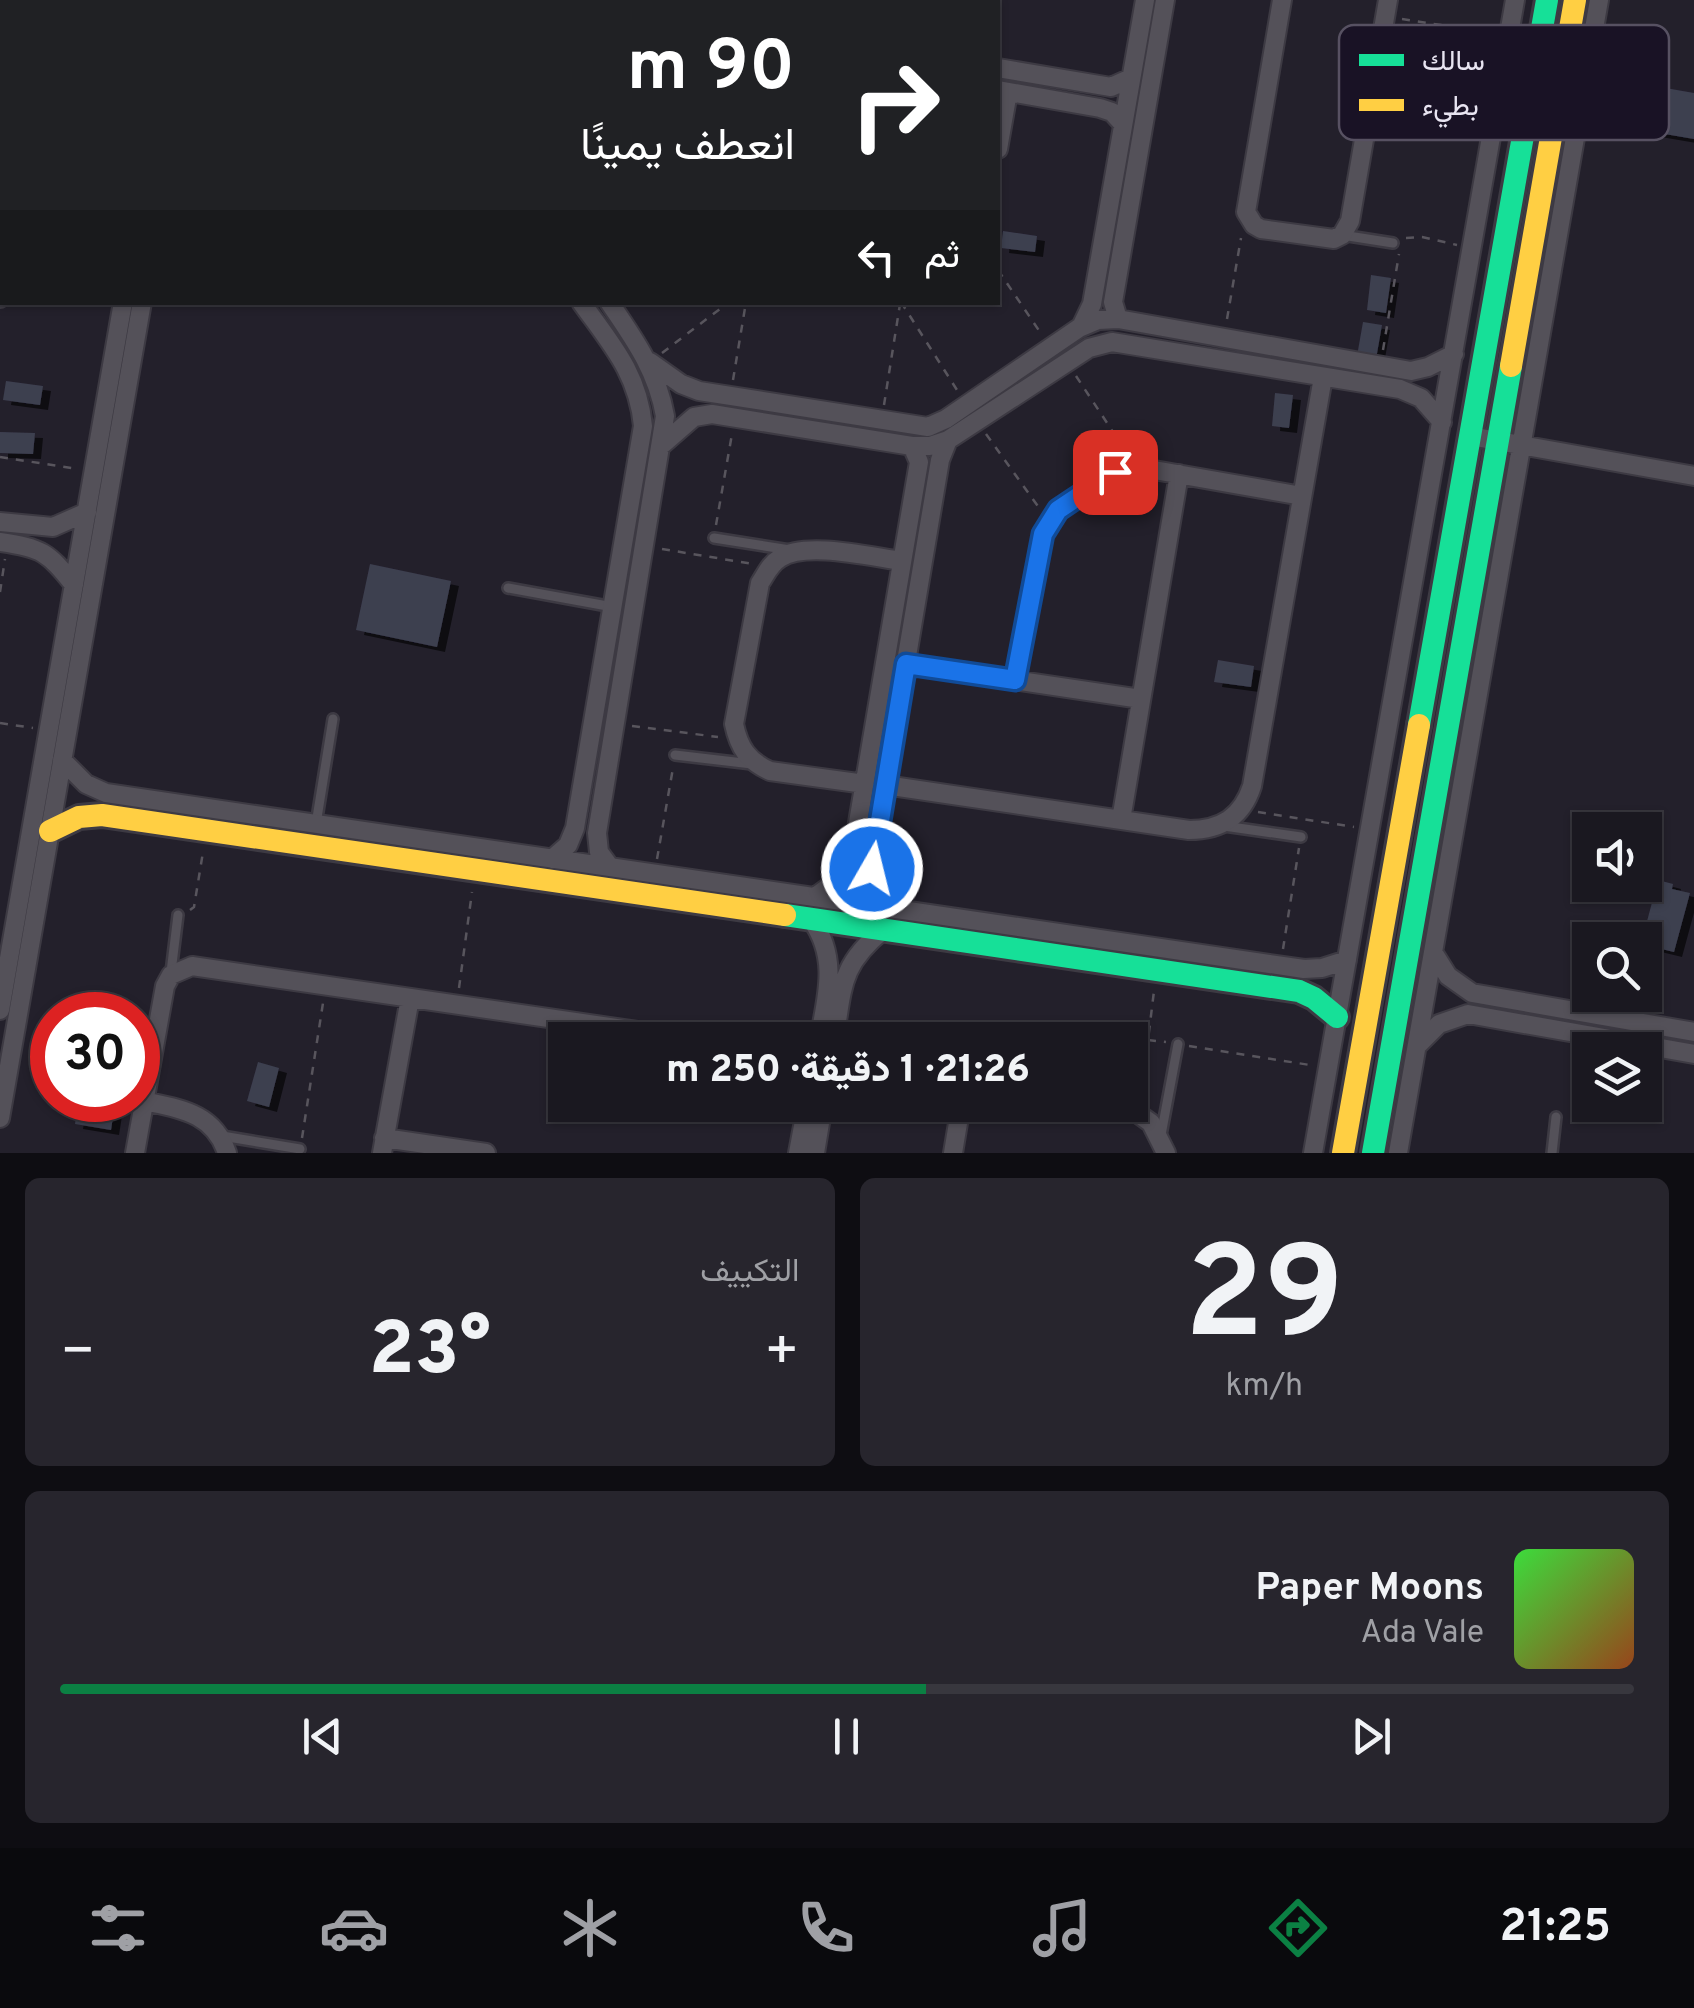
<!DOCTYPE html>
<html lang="ar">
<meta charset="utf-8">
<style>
body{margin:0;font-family:Overpass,Vazirmatn,sans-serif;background:#27252d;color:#f1f3f6;direction:rtl;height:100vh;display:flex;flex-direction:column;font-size:38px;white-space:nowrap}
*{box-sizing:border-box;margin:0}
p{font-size:32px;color:#9fa0a5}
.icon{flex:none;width:55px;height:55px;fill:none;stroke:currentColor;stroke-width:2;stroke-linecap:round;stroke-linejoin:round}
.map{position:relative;height:1153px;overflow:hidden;direction:ltr}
.details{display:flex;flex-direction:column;gap:25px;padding:25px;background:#0e0d12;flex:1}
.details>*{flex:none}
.hud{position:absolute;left:0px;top:0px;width:1000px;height:305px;box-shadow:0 2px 8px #0004,0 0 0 2px #38373e;direction:rtl;background:#202124;color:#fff;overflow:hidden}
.fabs{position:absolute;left:1572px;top:812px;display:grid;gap:20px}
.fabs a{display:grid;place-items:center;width:90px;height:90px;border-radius:0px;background:#1a1820;box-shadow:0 2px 8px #0004,0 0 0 2px #38373e;font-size:50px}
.speed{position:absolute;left:30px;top:992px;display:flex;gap:20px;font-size:50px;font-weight:700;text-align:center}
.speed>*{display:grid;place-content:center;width:130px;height:130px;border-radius:50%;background:#1a1820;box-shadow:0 2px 8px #0004,0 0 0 2px #38373e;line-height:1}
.speed .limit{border:15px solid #d22;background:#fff;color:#111}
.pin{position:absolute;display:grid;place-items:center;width:85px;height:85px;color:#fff;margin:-42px;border-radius:20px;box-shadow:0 5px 15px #0006}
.me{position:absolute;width:110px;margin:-55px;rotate:8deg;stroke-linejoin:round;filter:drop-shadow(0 0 8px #0008)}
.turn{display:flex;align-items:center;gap:35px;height:210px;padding:0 40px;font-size:45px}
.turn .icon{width:130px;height:130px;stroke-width:2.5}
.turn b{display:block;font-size:70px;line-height:85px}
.then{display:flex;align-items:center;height:95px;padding:0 40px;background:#0003;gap:20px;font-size:38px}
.big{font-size:75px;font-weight:800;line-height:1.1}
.details .widget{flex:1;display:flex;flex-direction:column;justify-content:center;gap:15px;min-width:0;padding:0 35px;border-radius:15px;background:#27252d}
.details .dial{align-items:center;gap:0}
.dial b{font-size:130px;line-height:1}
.song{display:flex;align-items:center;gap:30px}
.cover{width:120px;height:120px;border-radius:15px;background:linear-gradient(135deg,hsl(120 70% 55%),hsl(20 70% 35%))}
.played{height:10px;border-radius:5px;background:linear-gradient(90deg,#0b8043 55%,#38373e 55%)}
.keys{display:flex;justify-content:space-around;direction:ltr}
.heat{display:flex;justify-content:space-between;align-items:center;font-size:55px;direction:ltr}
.details .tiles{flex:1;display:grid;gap:25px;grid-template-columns:1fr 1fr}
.widget:last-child{grid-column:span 2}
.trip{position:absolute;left:548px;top:1022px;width:600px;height:100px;border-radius:0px;background:#1a1820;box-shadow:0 2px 8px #0004,0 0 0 2px #38373e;font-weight:800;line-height:100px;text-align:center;direction:rtl}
.dock{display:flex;height:160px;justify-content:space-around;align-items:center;background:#0a0a0d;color:#9fa0a5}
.dock .icon{width:70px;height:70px}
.dock .active{color:#0b8043}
.dock b{font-size:45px;color:#f1f3f6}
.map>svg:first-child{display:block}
</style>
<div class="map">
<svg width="1694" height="1153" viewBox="0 0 1694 1153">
<defs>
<filter id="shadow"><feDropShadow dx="8" dy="5" stdDeviation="0" flood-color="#0009"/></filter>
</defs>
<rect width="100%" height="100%" fill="#23202b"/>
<path fill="#3d3f50" filter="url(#shadow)" d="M1614 79 1694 93V139L1606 124Z
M1003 231 1037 236 1035 252 1001 248Z
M1371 275 1391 278 1386 313 1367 310Z
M1363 322 1382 325 1376 359 1357 356Z
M6 381 43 386 40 405 3 400Z
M1275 393 1293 395 1289 428 1272 426Z
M0 432 35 433 33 454 0 453Z
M370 564 451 581 437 647 356 630Z
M1218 660 1254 666 1251 687 1214 682Z
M1658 880 1673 884 1672 889 1690 893 1674 952 1645 945 1642 940Z
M258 1062 279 1068 269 1107 247 1101Z
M78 1105 114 1111 111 1130 75 1124Z"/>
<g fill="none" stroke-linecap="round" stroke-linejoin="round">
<g stroke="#3d3a43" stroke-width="14">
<path id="lane" d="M1342 235 1393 243
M714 538 790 550
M508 588 613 607
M675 755 752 764
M316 824 333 719
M1224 826 1301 837
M171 972 178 915
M1161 1135 1178 1044
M222 1136 300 1149
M1552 1153 1556 1117"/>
</g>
<g stroke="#3d3a43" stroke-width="22">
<path id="street" d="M20 0 35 2
M587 0 602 2
M1282 0 1246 212 1254 225 1261 229 1334 239 1342 235 1350 221 1388 0
M52 2V0
M174 2 175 0
M194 2 195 0
M508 2V0
M535 2V0
M652 2 653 0
M880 2 881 0
M902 2V0
M0 14 2 15
M998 68 1111 87 1131 78
M998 90 1100 108 1112 112 1123 124
M0 133H2
M998 149 1008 92
M0 298 2 284
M609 302C635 340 657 371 665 416L597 833 599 852 610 867
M1118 319 1113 302 1165 0
M1081 327 1092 304 1145 0
M650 362 681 384 699 391 928 427 946 419 1079 328 1098 320 1118 319 1411 371 1428 367 1454 354
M1470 436 1694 476
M663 444 694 417 712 414 912 446H930L948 440 1089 348 1112 342 1400 389 1421 398 1442 422
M0 522 53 527 87 512
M0 542C42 548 48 552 74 585
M906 664 1141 699
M1015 681 1043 534 1058 510 1105 478 1137 467 1302 496
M62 760 86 784 106 793 1304 969 1322 968 1347 960
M865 784 770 771C748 761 739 748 734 724L760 583C766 574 770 564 780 558 806 541 871 557 902 561
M885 785 1189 830C1221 830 1242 817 1252 786L1323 377
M1121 820 1179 474
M552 859 568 845 575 828 643 426C638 373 611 344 581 302
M815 897 846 874 851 864 919 462 912 446
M895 909 875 880 873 858 940 460 948 440
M811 919C839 958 827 996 819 1040
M1433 952 1448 976 1472 993 1694 1032
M0 1010 123 302
M834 1040C843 988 839 966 883 930
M1417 1046 1439 1024 1468 1014 1694 1054
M144 1101C181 1109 214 1113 227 1153
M1126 1105 1151 1123 1166 1153
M0 1118 142 302
M384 1138 486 1153
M135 1153 165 986 171 975 192 966 699 1040
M382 1153 410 998
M798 1153 807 1105
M815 1153 823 1105
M953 1153 961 1105
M1313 1153 1515 0
M1398 1153 1599 0"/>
</g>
<g stroke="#3d3a43" stroke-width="28">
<path id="fast" d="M1419 725 1547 0
M785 915 1299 991 1314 998 1337 1017
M1373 1153 1511 366"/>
</g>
<g stroke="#3d3a43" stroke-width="28">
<path id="slow" d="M1511 366 1575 0
M50 831 79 817 102 815 785 915
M1343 1153 1419 725"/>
</g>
<path stroke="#58555d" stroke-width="2.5" stroke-dasharray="8 8" stroke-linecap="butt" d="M1402 19 1493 33
M1406 238 1422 237 1457 245
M998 270 1042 335
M901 302 957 390
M1227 319 1241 238
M1383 350 1399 254
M662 353 729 302
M1076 376 1127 453
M733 380 746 302
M884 405 900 304
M986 434 1040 509
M0 457 78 469
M716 525 732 434
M662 549 753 564
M0 592 5 559
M0 723 33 728
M632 726 718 737
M1258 812 1354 827
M657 859 673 768
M190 910 194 907 203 852
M1283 949 1299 848
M459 988 472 892
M1148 1040 1166 1042
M1189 1046 1310 1065
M1141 1097 1154 991
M302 1138 323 1003"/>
<use href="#lane" stroke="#545159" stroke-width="9"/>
<use href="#street" stroke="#545159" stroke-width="18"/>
<use href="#fast" stroke="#16e098" stroke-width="22"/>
<use href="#slow" stroke="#ffcf43" stroke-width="22"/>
</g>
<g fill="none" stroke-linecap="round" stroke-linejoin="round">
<g stroke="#114b97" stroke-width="25">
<path id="route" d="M872 869 906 664 1015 680 1043 534 1058 510 1115 472"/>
</g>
<use href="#route" stroke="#1a73e8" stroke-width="18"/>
</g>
<rect x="1339" y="25" width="330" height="115" rx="15" fill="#191225" stroke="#575162" stroke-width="2.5"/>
<rect x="1359" y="54" width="45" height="12" fill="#16e098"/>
<rect x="1359" y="99" width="45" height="12" fill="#ffcf43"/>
<g font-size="28" fill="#e8e4f1">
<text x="1422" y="70">سالك</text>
<text x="1422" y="115">بطيء</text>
</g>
</svg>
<div class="fabs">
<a><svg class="icon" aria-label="sound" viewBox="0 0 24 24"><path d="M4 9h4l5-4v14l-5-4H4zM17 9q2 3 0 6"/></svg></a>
<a><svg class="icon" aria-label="search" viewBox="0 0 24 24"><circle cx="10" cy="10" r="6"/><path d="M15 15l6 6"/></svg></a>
<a><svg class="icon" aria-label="layers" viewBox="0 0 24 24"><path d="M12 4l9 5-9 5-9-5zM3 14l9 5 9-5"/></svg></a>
</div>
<div class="speed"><div class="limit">30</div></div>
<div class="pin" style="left:1115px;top:472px;background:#d93025"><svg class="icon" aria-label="arrive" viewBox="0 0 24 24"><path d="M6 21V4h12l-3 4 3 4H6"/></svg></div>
<svg class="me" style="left:872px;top:869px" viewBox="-20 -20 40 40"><circle r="17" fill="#1a73e8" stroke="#fff" stroke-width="3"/><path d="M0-11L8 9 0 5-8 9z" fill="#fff"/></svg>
<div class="trip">21:26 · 1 دقيقة · 250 m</div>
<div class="hud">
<div class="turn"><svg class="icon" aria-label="right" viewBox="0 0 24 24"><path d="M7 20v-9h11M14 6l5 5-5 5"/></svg><div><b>90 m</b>انعطف يمينًا</div></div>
<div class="then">ثم<svg class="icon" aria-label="left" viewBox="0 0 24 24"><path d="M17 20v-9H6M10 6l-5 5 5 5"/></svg></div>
</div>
</div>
<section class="details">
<div class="tiles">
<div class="widget dial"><b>29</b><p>km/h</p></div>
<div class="widget"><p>التكييف</p>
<div class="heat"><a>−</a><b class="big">23°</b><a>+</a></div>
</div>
<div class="widget">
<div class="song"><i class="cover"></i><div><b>Paper Moons</b><p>Ada Vale</p></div></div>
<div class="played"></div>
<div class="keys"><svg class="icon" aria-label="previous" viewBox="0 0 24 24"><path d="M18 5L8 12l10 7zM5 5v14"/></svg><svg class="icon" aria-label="pause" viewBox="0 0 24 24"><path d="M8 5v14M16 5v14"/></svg><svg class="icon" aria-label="next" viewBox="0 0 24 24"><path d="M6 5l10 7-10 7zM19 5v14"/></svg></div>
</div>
</div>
</section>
<nav class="dock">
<b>21:25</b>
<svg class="icon active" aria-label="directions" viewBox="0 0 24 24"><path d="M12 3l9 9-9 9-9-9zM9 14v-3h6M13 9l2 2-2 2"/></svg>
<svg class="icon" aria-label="music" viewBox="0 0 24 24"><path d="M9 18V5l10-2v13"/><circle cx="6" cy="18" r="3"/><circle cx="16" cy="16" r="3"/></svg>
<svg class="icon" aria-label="phone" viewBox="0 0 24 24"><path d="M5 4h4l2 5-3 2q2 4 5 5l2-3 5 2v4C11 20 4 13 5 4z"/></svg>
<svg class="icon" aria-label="climate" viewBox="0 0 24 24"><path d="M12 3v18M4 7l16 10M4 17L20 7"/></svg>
<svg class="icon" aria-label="car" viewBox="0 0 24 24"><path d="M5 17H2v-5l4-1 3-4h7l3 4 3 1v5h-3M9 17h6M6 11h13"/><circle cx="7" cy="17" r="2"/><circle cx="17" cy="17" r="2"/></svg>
<svg class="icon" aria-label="filters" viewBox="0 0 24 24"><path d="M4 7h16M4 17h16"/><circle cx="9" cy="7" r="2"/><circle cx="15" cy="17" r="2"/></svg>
</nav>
